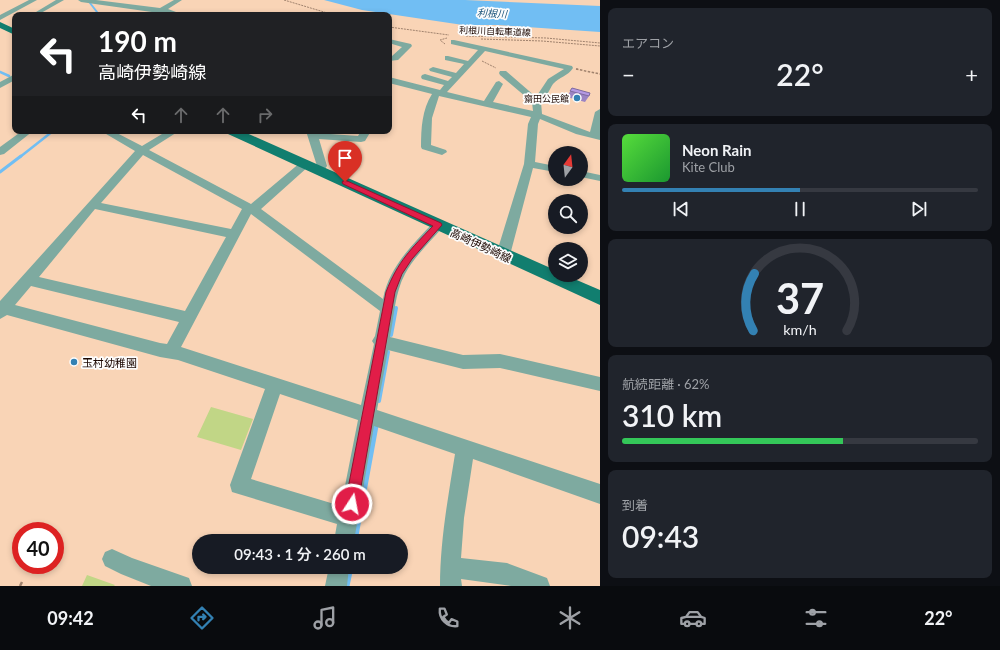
<!DOCTYPE html>
<html lang="ja">
<meta charset="utf-8">
<style>
body{margin:0;font-family:Lato,"Noto Sans JP",sans-serif;background:#20242c;color:#f1f3f6;height:100vh;display:flex;flex-direction:column;font-size:15px;white-space:nowrap}
*{box-sizing:border-box;margin:0}
p{font-size:13px;color:#9ea1a6}
.icon{flex:none;width:22px;height:22px;fill:none;stroke:currentColor;stroke-width:2;stroke-linecap:round;stroke-linejoin:round}
.map{position:relative;flex:1;overflow:hidden}
.drawer{display:flex;flex-direction:column;gap:8px;padding:8px;background:#0d0f14;width:400px}
.drawer>*{flex:none}
.top-card{position:absolute;left:12px;top:12px;width:380px;height:122px;border-radius:8px;box-shadow:0 2px 6px #0003;background:#202124;color:#fff;overflow:hidden}
.needle{width:26px;rotate:15deg}
.buttons{position:absolute;left:548px;top:146px;display:grid;gap:8px}
.buttons a{display:grid;place-items:center;width:40px;height:40px;border-radius:50%;background:#171b24;box-shadow:0 2px 6px #0003;font-size:20px}
.speed{position:absolute;left:12px;top:522px;display:flex;gap:8px;font-size:20px;font-weight:700;text-align:center}
.speed>*{display:grid;place-content:center;width:52px;height:52px;border-radius:50%;background:#171b24;box-shadow:0 2px 6px #0003;line-height:1}
.speed .limit{border:6px solid #d22;background:#fff;color:#111}
.pin{position:absolute;display:grid;place-items:center;width:34px;height:34px;color:#fff;margin:-41px -17px;border-radius:50% 50% 50% 0;rotate:-45deg;box-shadow:0 0 4px #0007}
.pin .icon{rotate:45deg}
.me{position:absolute;width:44px;margin:-22px;rotate:11deg;stroke-linejoin:round;filter:drop-shadow(0 0 3px #0008)}
.turn{display:flex;align-items:center;gap:14px;height:84px;padding:0 20px;font-size:18px}
.turn .icon{width:52px;height:52px;stroke-width:2.5}
.turn b{display:block;font-size:28px;line-height:34px}
.lanes{display:flex;align-items:center;height:38px;padding:0 20px;background:#0003;justify-content:center;gap:20px;direction:ltr}
.lanes .off{opacity:.35}
.big{font-size:30px;font-weight:600;line-height:1.1}
.drawer .card{flex:1;display:flex;flex-direction:column;justify-content:center;gap:6px;min-width:0;padding:0 14px;border-radius:8px;background:#20242c}
.drawer .dial{align-items:center;gap:0}
.dial svg{height:104px;overflow:visible;fill:none;stroke:#363941;stroke-width:7;stroke-linecap:round;text-anchor:middle}
.dial text{fill:#f1f3f6;stroke:none}
.song{display:flex;align-items:center;gap:12px}
.cover{width:48px;height:48px;border-radius:6px;background:linear-gradient(135deg,hsl(110 70% 55%),hsl(130 70% 35%))}
.played{height:4px;border-radius:2px;background:linear-gradient(90deg,#3381b3 50%,#363941 50%)}
.keys{display:flex;justify-content:space-around;direction:ltr}
.heat{display:flex;justify-content:space-between;align-items:center;font-size:22px;direction:ltr}
.charge{height:6px;border-radius:3px;background:linear-gradient(90deg,#34c759 62%,#363941 0)}
.trip{position:absolute;left:192px;top:534px;width:216px;height:40px;border-radius:20px;background:#171b24;box-shadow:0 2px 6px #0003;font-weight:600;line-height:40px;text-align:center}
.menu{display:flex;height:64px;justify-content:space-around;align-items:center;background:#090b0e;color:#9ea1a6}
.menu .icon{width:28px;height:28px}
.menu .selected{color:#3381b3}
.menu b{font-size:18px;color:#f1f3f6}
main{display:flex;flex:1;min-height:0}
.map>svg:first-child{display:block}
</style>
<main>
<div class="map">
<svg width="600" height="586" viewBox="0 0 600 586">
<rect width="100%" height="100%" fill="#f9d4b6"/>
<path fill="#c1d686" d="M211 407 253 419 241 450 197 437Z
M87 575 115 585 114 586H82Z"/>
<path fill="#71bef3" d="M324 0H465L600 6V32L498 25H463L362 10Z"/>
<g fill="none" stroke-linecap="round" stroke-linejoin="round">
<path stroke="#71bef3" stroke-width="2" d="M90 3 97 12"/>
<path stroke="#71bef3" stroke-width="2.5" d="M0 72 9 76
M20 157 53 131"/>
<path stroke="#71bef3" stroke-width="3" d="M0 172 21 156"/>
<path stroke="#71bef3" stroke-width="4" d="M391 335 396 308
M379 401 388 352"/>
<path stroke="#71bef3" stroke-width="5" d="M355 541 376 426
M347 586 351 567"/>
<path stroke="#a0826d" stroke-width="1" stroke-dasharray="2 1" stroke-linecap="butt" d="M284 0 334 15
M389 27 449 35
M466 36 546 38 600 43
M481 39 542 41 600 46
M445 44 440 40 447 38
M482 61 496 68
M576 69H578"/>
<path stroke="#a0826d" stroke-width="1.5" stroke-dasharray="2.5 1.5" stroke-linecap="butt" d="M576 69 600 74"/>
<path stroke="#a0826d" stroke-width="2.5" stroke-dasharray="5.5 2.5" stroke-linecap="butt" d="M20 586 22 582"/>
<path fill="#7eaaa0" fill-rule="evenodd" d="M29 0H37L0 20V15Z
M56 0H64L41 13 36 12Z
M78 0H96L160 8 174 0H182L168 9 184 15H173L81 2Z
M100 12 102 13 103 15H66L69 13Z
M227 12 235 14 236 15H220Z
M389 39 411 44 412 46 398 60 389 61V57L392 56 402 47 389 43Z
M451 40H454L572 66 573 68C568 76 559 77 553 84 549 90 547 97 541 102L542 114 590 132 595 112 600 109V140L576 134 540 119 538 124 535 162 555 166V172L533 168 510 255 508 258 503 260 498 258 496 255 524 164 528 124 531 117 439 96 432 118 431 145 446 150 447 152 442 155 422 149 421 147C421 128 422 110 432 94L389 83V77L440 90 444 85 422 79 421 77 422 75 425 74 448 81 452 77 430 71 429 69 433 67 456 73 464 64 445 60V56H448L468 61 478 50 451 44ZM485 51 564 69 548 79 536 97 506 71H500L499 73 500 75 532 102 533 111 493 102 503 84 499 81 496 82 484 101 447 92Z
M15 74V80L0 88V82Z
M22 131H33L4 154 0 155V147Z
M101 131H113L142 146 167 131H179L149 150 251 204 301 162H309L310 164 309 166 261 209 383 299C389 267 412 245 434 222L438 221 442 222 444 225 442 228C430 242 414 257 405 274 395 292 394 317 390 337L463 355 500 354 600 377V391L500 368 463 369 388 350 377 410 600 484V504L473 459 464 518 461 558 507 563 547 578 550 586H511L461 579 462 586H440C440 541 448 498 455 454L374 426 354 541H334L337 524 232 492 230 485 265 389 178 360 160 357 7 315 0 319V301L135 151ZM143 155 242 209 231 229 101 203ZM95 209 226 237 185 311 39 277ZM251 214 380 311 375 336 372 341 374 344 361 405 181 347ZM31 286 179 322 167 344 160 343 15 305ZM280 394 358 420 341 506 251 479Z
M306 131H316L317 133 358 136 361 131H371L365 141 361 142 319 139 327 166 323 172 319 173 314 170 317 166Z
M581 171 600 175V181L581 177Z
M112 549 132 558 189 578 192 586H151L121 574 105 566 102 559 105 552Z
M329 567H349L347 586H325Z"/>
<path fill="#117e6f" fill-rule="evenodd" d="M0 22 15 29V35L0 28Z
M226 131H242L555 270V275H565L600 290V305L228 134Z"/>
</g>
<path fill="#9b84c3" d="M572 88 589 96 585 102 567 97Z"/>
<path fill="#b499e3" stroke="#7e6b9f" d="M572 88 590 93 589 96 570 91Z"/>
<path fill="#e11d48" stroke="#92132f" d="M345 180 441 223 442 225 412 259 402 274 395 292 358 504 356 508 352 510 347 508 345 504 386 292C398 261 411 249 433 226L343 184 342 182Z"/>
<g fill="#3381b3" stroke="#fdfdfd" stroke-width="1.5">
<circle cx="577" cy="98" r="4"/>
<circle cx="74" cy="362" r="4"/>
</g>
<g text-anchor="middle" dominant-baseline="central" stroke-width="3.5" stroke-linejoin="round" paint-order="stroke">
<g font-size="9" fill="#1c0700" stroke="#fdfdfd">
<text transform="translate(495 31) rotate(2)">利根川自転車道線</text>
</g>
<g font-size="9" fill="#1c0700" stroke="#fdfdfd" text-anchor="end">
<text x="569" y="98">齋田公民館</text>
</g>
<g font-size="10" font-style="italic" fill="#20587d" stroke="#fdfdfd">
<text transform="translate(492 13) rotate(3)">利根川</text>
</g>
<g font-size="11" fill="#1c0700" stroke="#fdfdfd">
<text transform="translate(481 245) rotate(25)">高崎伊勢崎線</text>
</g>
<g font-size="11" fill="#1c0700" stroke="#fdfdfd" text-anchor="start">
<text x="82" y="362">玉村幼稚園</text>
</g>
</g>
</svg>
<div class="buttons">
<a><svg class="needle" viewBox="-14 -14 28 28"><path d="M0-13l5 13h-10z" fill="#e53935"/><path d="M0 13l5-13h-10z" fill="#9ea1a6"/></svg></a>
<a><svg class="icon" aria-label="search" viewBox="0 0 24 24"><circle cx="10" cy="10" r="6"/><path d="M15 15l6 6"/></svg></a>
<a><svg class="icon" aria-label="layers" viewBox="0 0 24 24"><path d="M12 4l9 5-9 5-9-5zM3 14l9 5 9-5"/></svg></a>
</div>
<div class="speed"><div class="limit">40</div></div>
<div class="pin" style="left:345px;top:182px;background:#d93025"><svg class="icon" aria-label="arrive" viewBox="0 0 24 24"><path d="M6 21V4h12l-3 4 3 4H6"/></svg></div>
<svg class="me" style="left:352px;top:504px" viewBox="-20 -20 40 40"><circle r="17" fill="#e11d48" stroke="#fff" stroke-width="3"/><path d="M0-11L8 9 0 5-8 9z" fill="#fff"/></svg>
<div class="trip">09:43 · 1 分 · 260 m</div>
<div class="top-card">
<div class="turn"><svg class="icon" aria-label="left" viewBox="0 0 24 24"><path d="M17 20v-9H6M10 6l-5 5 5 5"/></svg><div><b>190 m</b>高崎伊勢崎線</div></div>
<div class="lanes"><svg class="icon" aria-label="left" viewBox="0 0 24 24"><path d="M17 20v-9H6M10 6l-5 5 5 5"/></svg><svg class="icon off" aria-label="ahead" viewBox="0 0 24 24"><path d="M12 20V5M6 11l6-6 6 6"/></svg><svg class="icon off" aria-label="ahead" viewBox="0 0 24 24"><path d="M12 20V5M6 11l6-6 6 6"/></svg><svg class="icon off" aria-label="right" viewBox="0 0 24 24"><path d="M7 20v-9h11M14 6l5 5-5 5"/></svg></div>
</div>
</div>
<section class="drawer">
<div class="card"><p>エアコン</p>
<div class="heat"><a>−</a><b class="big">22°</b><a>+</a></div>
</div>
<div class="card">
<div class="song"><i class="cover"></i><div><b>Neon Rain</b><p>Kite Club</p></div></div>
<div class="played"></div>
<div class="keys"><svg class="icon" aria-label="previous" viewBox="0 0 24 24"><path d="M18 5L8 12l10 7zM5 5v14"/></svg><svg class="icon" aria-label="pause" viewBox="0 0 24 24"><path d="M8 5v14M16 5v14"/></svg><svg class="icon" aria-label="next" viewBox="0 0 24 24"><path d="M6 5l10 7-10 7zM19 5v14"/></svg></div>
</div>
<div class="card dial"><svg viewBox="0 0 100 80">
<path d="M14 69A42 42 0 1 1 86 69"/>
<path d="M14 69A42 42 0 0 1 15 25" stroke="#3381b3"/>
<text x="50" y="56" font-size="32" font-weight="700">37</text>
<text x="50" y="72" font-size="11">km/h</text>
</svg></div>
<div class="card"><p>航続距離 · 62%</p><b class="big">310 km</b><div class="charge"></div></div>
<div class="card"><p>到着</p><b class="big">09:43</b></div>
</section>
</main>
<nav class="menu">
<b>09:42</b>
<svg class="icon selected" aria-label="directions" viewBox="0 0 24 24"><path d="M12 3l9 9-9 9-9-9zM9 14v-3h6M13 9l2 2-2 2"/></svg>
<svg class="icon" aria-label="music" viewBox="0 0 24 24"><path d="M9 18V5l10-2v13"/><circle cx="6" cy="18" r="3"/><circle cx="16" cy="16" r="3"/></svg>
<svg class="icon" aria-label="phone" viewBox="0 0 24 24"><path d="M5 4h4l2 5-3 2q2 4 5 5l2-3 5 2v4C11 20 4 13 5 4z"/></svg>
<svg class="icon" aria-label="climate" viewBox="0 0 24 24"><path d="M12 3v18M4 7l16 10M4 17L20 7"/></svg>
<svg class="icon" aria-label="car" viewBox="0 0 24 24"><path d="M5 17H2v-5l4-1 3-4h7l3 4 3 1v5h-3M9 17h6M6 11h13"/><circle cx="7" cy="17" r="2"/><circle cx="17" cy="17" r="2"/></svg>
<svg class="icon" aria-label="filters" viewBox="0 0 24 24"><path d="M4 7h16M4 17h16"/><circle cx="9" cy="7" r="2"/><circle cx="15" cy="17" r="2"/></svg>
<b>22°</b>
</nav>
